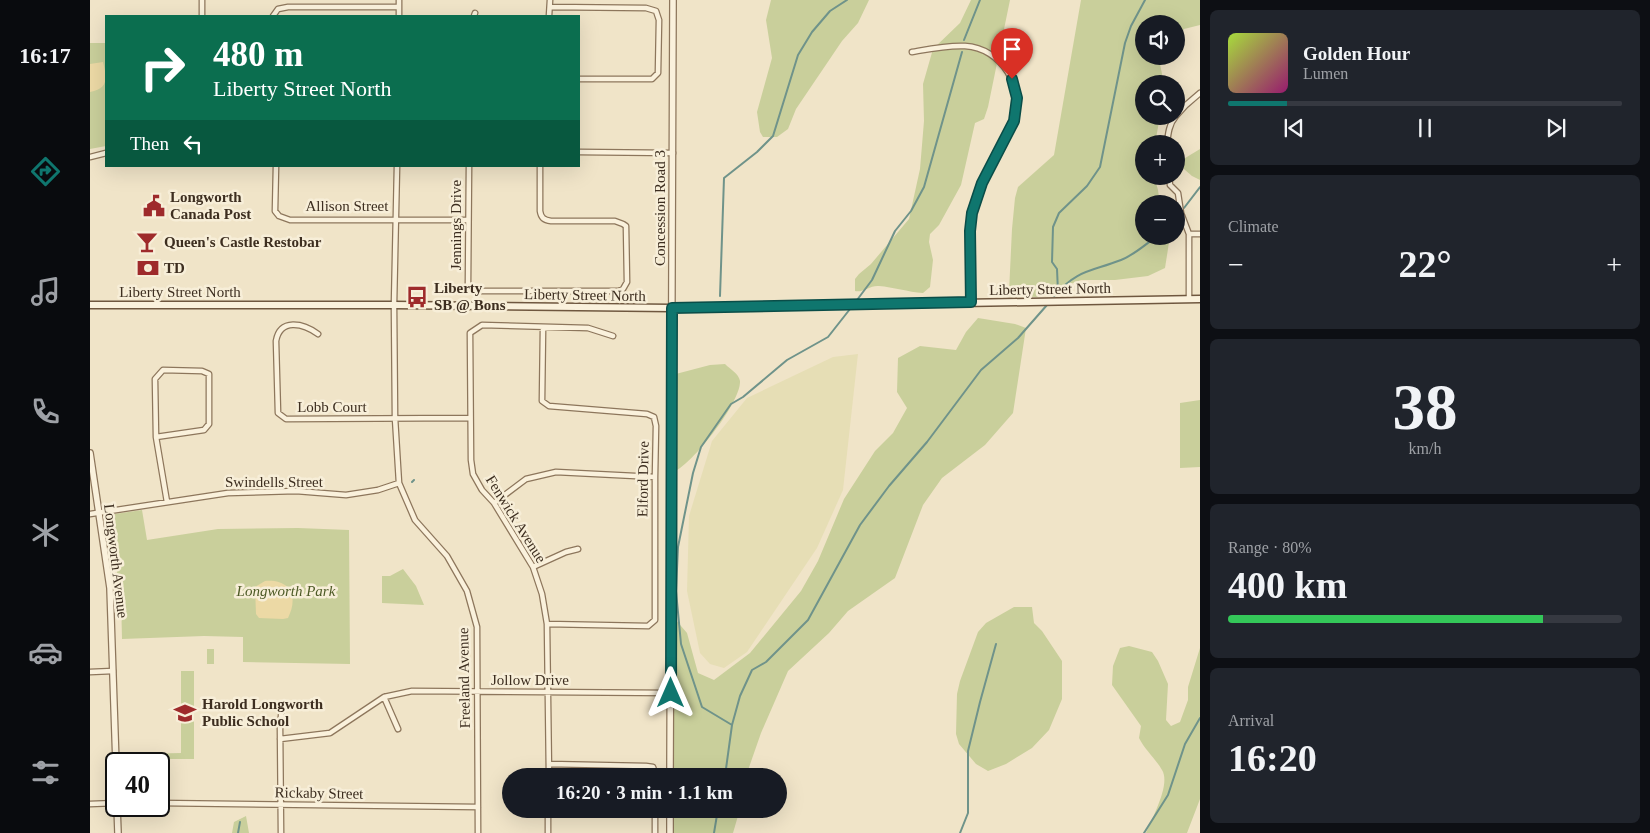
<!DOCTYPE html>
<meta charset="utf-8">
<style>
body{margin:0;font-family:Georgia,serif;background:#20242c;color:#f1f3f6;height:100vh;display:flex;flex-direction:column;font-size:19px;white-space:nowrap}
*{box-sizing:border-box;margin:0}
p{font-size:16px;color:#9ea1a6}
.icon{flex:none;width:28px;height:28px;fill:none;stroke:currentColor;stroke-width:2;stroke-linecap:round;stroke-linejoin:round}
.map{position:relative;flex:1;overflow:hidden}
.drawer{display:flex;flex-direction:column;gap:10px;padding:10px;background:#0d0f14;width:450px}
.drawer>*{flex:none}
.top-card{position:absolute;left:15px;top:15px;width:475px;height:152px;border-radius:0px;box-shadow:0 5px 20px #0002;background:#0b6e4f;color:#fff;overflow:hidden}
.tools{position:absolute;left:1045px;top:15px;display:grid;gap:10px}
.tools a{display:grid;place-items:center;width:50px;height:50px;border-radius:50%;background:#171b24;box-shadow:0 5px 20px #0002;font-size:25px}
.speed{position:absolute;left:15px;top:752px;display:flex;gap:10px;font-size:25px;font-weight:700;text-align:center}
.speed>*{display:grid;place-content:center;width:65px;height:65px;border-radius:50%;background:#171b24;box-shadow:0 5px 20px #0002;line-height:1}
.speed .limit{border:2px solid #111;border-radius:8px;background:#fff;color:#111}
.pin{position:absolute;display:grid;place-items:center;width:42px;height:42px;color:#fff;margin:-51px -21px;border-radius:50% 50% 50% 0;rotate:-45deg;box-shadow:0 0 5px #0007}
.pin .icon{rotate:45deg}
.me{position:absolute;width:55px;margin:-28px;rotate:0deg;stroke-linejoin:round;filter:drop-shadow(0 0 4px #0008)}
.turn{display:flex;align-items:center;gap:18px;height:105px;padding:0 25px;font-size:22px}
.turn .icon{width:65px;height:65px;stroke-width:2.5}
.turn b{display:block;font-size:35px;line-height:42px}
.then{display:flex;align-items:center;height:48px;padding:0 25px;background:#0003;gap:10px;font-size:19px}
.big{font-size:38px;font-weight:600;line-height:1.1}
.drawer .widget{flex:1;display:flex;flex-direction:column;justify-content:center;gap:8px;min-width:0;padding:0 18px;border-radius:8px;background:#20242c}
.drawer .dial{align-items:center;gap:0}
.dial b{font-size:65px;line-height:1}
.song{display:flex;align-items:center;gap:15px}
.cover{width:60px;height:60px;border-radius:8px;background:linear-gradient(135deg,hsl(80 70% 55%),hsl(320 70% 35%))}
.played{height:5px;border-radius:2px;background:linear-gradient(90deg,#0f766e 15%,#363941 15%)}
.keys{display:flex;justify-content:space-around;direction:ltr}
.heat{display:flex;justify-content:space-between;align-items:center;font-size:28px;direction:ltr}
.charge{height:8px;border-radius:4px;background:linear-gradient(90deg,#34c759 80%,#363941 0)}
.trip{position:absolute;left:412px;top:768px;width:285px;height:50px;border-radius:25px;background:#171b24;box-shadow:0 5px 20px #0002;font-weight:600;line-height:50px;text-align:center}
main{display:flex;flex:1;min-height:0}
.menu{display:flex;flex-direction:column;width:90px;justify-content:space-around;align-items:center;background:#090b0e;color:#9ea1a6}
.menu .icon{width:35px;height:35px}
.menu .active{color:#0f766e}
.menu b{font-size:22px;color:#f1f3f6}
.map>svg:first-child{display:block}
</style>
<main>
<nav class="menu">
<b>16:17</b>
<svg class="icon active" aria-label="directions" viewBox="0 0 24 24"><path d="M12 3l9 9-9 9-9-9zM9 14v-3h6M13 9l2 2-2 2"/></svg>
<svg class="icon" aria-label="music" viewBox="0 0 24 24"><path d="M9 18V5l10-2v13"/><circle cx="6" cy="18" r="3"/><circle cx="16" cy="16" r="3"/></svg>
<svg class="icon" aria-label="phone" viewBox="0 0 24 24"><path d="M5 4h4l2 5-3 2q2 4 5 5l2-3 5 2v4C11 20 4 13 5 4z"/></svg>
<svg class="icon" aria-label="climate" viewBox="0 0 24 24"><path d="M12 3v18M4 7l16 10M4 17L20 7"/></svg>
<svg class="icon" aria-label="car" viewBox="0 0 24 24"><path d="M5 17H2v-5l4-1 3-4h7l3 4 3 1v5h-3M9 17h6M6 11h13"/><circle cx="7" cy="17" r="2"/><circle cx="17" cy="17" r="2"/></svg>
<svg class="icon" aria-label="filters" viewBox="0 0 24 24"><path d="M4 7h16M4 17h16"/><circle cx="9" cy="7" r="2"/><circle cx="15" cy="17" r="2"/></svg>
</nav>
<div class="map">
<svg width="1110" height="833" viewBox="0 0 1110 833">
<rect width="100%" height="100%" fill="#f0e4c8"/>
<path fill="#e6deb5" d="M768 354 753 490 727 548 657 652 634 668 620 664 610 653 597 591 599 516 622 441 657 398 743 357Z"/>
<path fill="#c9cf9b" d="M681 0H779L768 23 752 41 706 109 698 129 687 137H673L670 132 667 112 682 58 676 20Z
M881 0H920L898 107 894 119 885 123 871 185 849 225 840 234 839 242 843 260 840 287 833 293C818 292 803 287 789 286 780 285 773 293 765 291V279L769 274 781 264 819 219 830 169 834 121 833 84 843 49 870 23Z
M991 0H1110V25L1094 29 1086 40V24H1054V56H1075L1070 64 1074 84H1054V116H1070L1065 144H1054V176H1064L1068 190 1070 204H1054V236H1080L1075 268 1058 276 1025 280H991L946 297 933 296 919 292 922 229 925 198 928 187 964 155Z
M0 43H16V146L0 149Z
M1110 149V180L1102 176 1087 163Z
M888 318 925 324 936 328 923 413 895 445 852 478 833 505 805 578 758 611 739 633 698 671 671 733 656 776H579L578 625 585 619 597 633 608 673 624 680 660 653 711 591 728 561 754 499 785 451 803 433 817 408 807 392 808 358 830 346 866 350 876 332Z
M635 364C640 369 649 374 650 381 651 402 605 460 587 470L582 375 620 365Z
M1110 400V467L1090 468V403Z
M52 510 57 540 128 529 208 528 259 530 260 664 153 662V637L114 636 32 639 31 597 18 515Z
M313 569 326 586 334 605 292 603V576H300Z
M924 607H942L944 623 952 631 972 661V699L959 730 942 748 916 764 898 771 886 764 869 744 866 734 867 694 870 681 888 632 896 623Z
M1039 646 1062 652 1068 661 1078 684 1076 720 1081 726 1090 722 1098 700V687L1110 648V799L1097 833H1056C1062 818 1081 784 1072 770 1065 758 1055 750 1049 738L1051 726 1022 685 1023 666 1030 648Z
M117 649H124V664H117Z
M91 671H104V759H47V754L91 753Z
M580 809H650L643 833H580Z
M156 816 159 833H142L144 822Z"/>
<path fill="#ecd9a5" d="M13 62C17 78 19 88 0 92V64Z
M175 581C200 579 209 596 198 618L193 619 169 618 166 614 165 587Z"/>
<g fill="none" stroke-linecap="round" stroke-linejoin="round">
<path stroke="#6f938a" stroke-width="2" d="M874 40 890 0
M1094 208 1110 187
M1086 219 1088 218
M968 292 967 269 962 262 963 227 969 213 997 186 1010 167 1035 43 1041 26 1055 0
M630 296 634 178 667 152 683 136 708 55 722 32 740 11 757 0
M964 296C988 269 1000 272 1031 260 1044 255 1056 244 1067 236
M767 300 782 280 805 231 821 211 834 187 872 52
M322 482 324 480
M642 725 612 707 591 644 586 591 588 547 603 473 611 447 641 404 653 397 697 360 738 337 760 309
M635 776 642 725 650 696 662 670 676 662 718 620 770 525 799 486 837 442 891 370 928 338 957 305
M148 833 150 822
M624 833 628 809
M870 833 878 813V751L890 702 906 644
M1054 833 1078 795 1095 744 1110 718"/>
<g stroke="#8d765c" stroke-width="7">
<path id="minor" d="M112 0V16
M460 7 556 8 566 11 569 20 568 73 562 79H489
M183 16 188 9 198 7H309
M309 16V0
M384 16 385 13
M459 16 460 0
M822 52C839 49 858 45 875 46 912 48 935 88 924 121 914 150 893 174 884 203 876 231 880 273 881 302
M1086 116 1096 105 1110 93
M1077 144C1078 134 1079 124 1086 116
M489 152 583 153
M0 157 16 153
M186 166 185 211 189 216 200 220H378
M307 166 304 305 305 418 309 483 325 520 357 556 377 591 387 627 388 833
M379 166 378 285 388 291H529L533 289 537 282 536 226 533 224 525 221H461C454 220 451 218 450 211V166
M1079 176 1080 185 1088 193 1091 213 1099 234V299
M1099 234H1110
M453 328 452 401 459 406 557 414 564 417 566 426 565 477V620L558 626 457 624
M228 334C213 323 190 318 186 341L188 413 196 419 380 418
M66 437 114 430 119 424V374L112 371 73 370 65 379 66 437 77 502
M404 503 436 479 466 472 565 477
M0 514 138 493 206 491 256 495 288 490 309 483
M443 567 476 552 488 549
M0 672 23 671
M294 697 308 729
M190 739 240 733 294 697 322 691 581 693
M459 764 556 766 563 767 566 776
M459 776 457 624 452 594 443 567 404 503 392 490 383 474 381 460 380 333 392 325 498 328 523 336
M69 803 388 807
M0 804 26 803
M191 833 190 725 192 708 196 704
M458 833V809
M565 833V809"/>
</g>
<g stroke="#8d765c" stroke-width="8">
<path id="tertiary" d="M0 453 20 588 26 764
M580 776 583 0
M27 806 28 833
M580 833V809"/>
</g>
<g stroke="#6f573f" stroke-width="9">
<path id="secondary" d="M0 305H304L582 308 1110 299"/>
</g>
<use href="#minor" stroke="#faf1dc" stroke-width="4.5"/>
<use href="#tertiary" stroke="#faf1dc" stroke-width="5.5"/>
<use href="#secondary" stroke="#faf1dc" stroke-width="6"/>
</g>
<g fill="none" stroke-linecap="round" stroke-linejoin="round">
<g stroke="#0a4d48" stroke-width="12">
<path id="route" d="M581 693 582 308 881 302 880 231 882 213 892 183 924 121 927 98 922 79"/>
</g>
<use href="#route" stroke="#0f766e" stroke-width="9"/>
</g>
<defs>
<g id="civic-bare" transform="scale(1.725)"><path d="M-.6-6.5H3V-4.5H.6V-3L4-1V1h2V6H-6V1h2V-1L-.6-3ZM-1.2 2.5V6h2.4V2.5Z" fill="#9e2a2b" stroke="#f7eed8" stroke-width="2.5" paint-order="stroke"/></g>
<g id="bar-bare" transform="scale(1.725)"><path d="M-6-5H6L.8 .8V4.5H3.5V6h-7V4.5H-.8V.8Z" fill="#9e2a2b" stroke="#f7eed8" stroke-width="2.5" paint-order="stroke"/></g>
<g id="bank-bare" transform="scale(1.725)"><path d="M-6-4H6V4H-6ZM0-2.3a2.3 2.3 0 1 0 0 4.6a2.3 2.3 0 1 0 0-4.6Z" fill="#9e2a2b" stroke="#f7eed8" stroke-width="2.5" paint-order="stroke"/></g>
<g id="bus-bare" transform="scale(1.725)"><path d="M-5-6H5V4H4V6H2V4H-2V6H-4V4H-5ZM-3.5-4V0h7V-4ZM-3.5 1.2v1.5H-2V1.2ZM2 1.2v1.5H3.5V1.2Z" fill="#9e2a2b" stroke="#f7eed8" stroke-width="2.5" paint-order="stroke"/></g>
<g id="school-bare" transform="scale(1.725)"><path d="M0-5L7-2L0 1L-7-2ZM-4 1L0 2.5L4 1V4Q0 6-4 4Z" fill="#9e2a2b" stroke="#f7eed8" stroke-width="2.5" paint-order="stroke"/></g>
</defs>
<g fill-rule="evenodd">
<use href="#civic-bare" x="64" y="206"/>
<use href="#bar-bare" x="57" y="242"/>
<use href="#bank-bare" x="58" y="268"/>
<use href="#bus-bare" x="327" y="297"/>
<use href="#school-bare" x="95" y="713"/>
</g>
<g text-anchor="middle" dominant-baseline="central" stroke-width="5" stroke-linejoin="round" paint-order="stroke">
<g font-size="15" font-weight="bold" fill="#3d2e20" stroke="#f7eed8" text-anchor="start">
<text x="80" y="197">Longworth<tspan x="80" dy="17">Canada Post</tspan></text>
<text x="74" y="242">Queen's Castle Restobar</text>
<text x="74" y="268">TD</text>
<text x="344" y="288">Liberty<tspan x="344" dy="17">SB @ Bons</tspan></text>
<text x="112" y="704">Harold Longworth<tspan x="112" dy="17">Public School</tspan></text>
</g>
<g font-size="15" fill="#3d2e20" stroke="#f7eed8">
<text x="257" y="206">Allison Street</text>
<text transform="translate(570 208) rotate(-90)">Concession Road 3</text>
<text transform="translate(366 225) rotate(-90)">Jennings Drive</text>
<text transform="translate(960 289) rotate(-1)">Liberty Street North</text>
<text x="90" y="292">Liberty Street North</text>
<text transform="translate(495 295) rotate(1)">Liberty Street North</text>
<text x="242" y="407">Lobb Court</text>
<text transform="translate(553 479) rotate(-89)">Elford Drive</text>
<text x="184" y="482">Swindells Street</text>
<text transform="translate(426 519) rotate(58)">Fenwick Avenue</text>
<text transform="translate(26 561) rotate(83)">Longworth Avenue</text>
<text transform="translate(374 678) rotate(-91)">Freeland Avenue</text>
<text x="440" y="680">Jollow Drive</text>
<text transform="translate(229 793) rotate(1)">Rickaby Street</text>
</g>
<g font-size="15" font-style="italic" fill="#4d5a26" stroke="#f7eed8">
<text x="196" y="591">Longworth Park</text>
</g>
</g>
</svg>
<div class="tools">
<a><svg class="icon" aria-label="sound" viewBox="0 0 24 24"><path d="M4 9h4l5-4v14l-5-4H4zM17 9q2 3 0 6"/></svg></a>
<a><svg class="icon" aria-label="search" viewBox="0 0 24 24"><circle cx="10" cy="10" r="6"/><path d="M15 15l6 6"/></svg></a>
<a>+</a>
<a>−</a>
</div>
<div class="speed"><div class="limit">40</div></div>
<div class="pin" style="left:922px;top:79px;background:#d93025"><svg class="icon" aria-label="arrive" viewBox="0 0 24 24"><path d="M6 21V4h12l-3 4 3 4H6"/></svg></div>
<svg class="me" style="left:581px;top:693px" viewBox="-20 -20 40 40"><path d="M0-17L14 15 0 8-14 15z" fill="#0f766e" stroke="#fff" stroke-width="4"/></svg>
<div class="trip">16:20 · 3 min · 1.1 km</div>
<div class="top-card">
<div class="turn"><svg class="icon" aria-label="right" viewBox="0 0 24 24"><path d="M7 20v-9h11M14 6l5 5-5 5"/></svg><div><b>480 m</b>Liberty Street North</div></div>
<div class="then">Then<svg class="icon" aria-label="left" viewBox="0 0 24 24"><path d="M17 20v-9H6M10 6l-5 5 5 5"/></svg></div>
</div>
</div>
<section class="drawer">
<div class="widget">
<div class="song"><i class="cover"></i><div><b>Golden Hour</b><p>Lumen</p></div></div>
<div class="played"></div>
<div class="keys"><svg class="icon" aria-label="previous" viewBox="0 0 24 24"><path d="M18 5L8 12l10 7zM5 5v14"/></svg><svg class="icon" aria-label="pause" viewBox="0 0 24 24"><path d="M8 5v14M16 5v14"/></svg><svg class="icon" aria-label="next" viewBox="0 0 24 24"><path d="M6 5l10 7-10 7zM19 5v14"/></svg></div>
</div>
<div class="widget"><p>Climate</p>
<div class="heat"><a>−</a><b class="big">22°</b><a>+</a></div>
</div>
<div class="widget dial"><b>38</b><p>km/h</p></div>
<div class="widget"><p>Range · 80%</p><b class="big">400 km</b><div class="charge"></div></div>
<div class="widget"><p>Arrival</p><b class="big">16:20</b></div>
</section>
</main>
